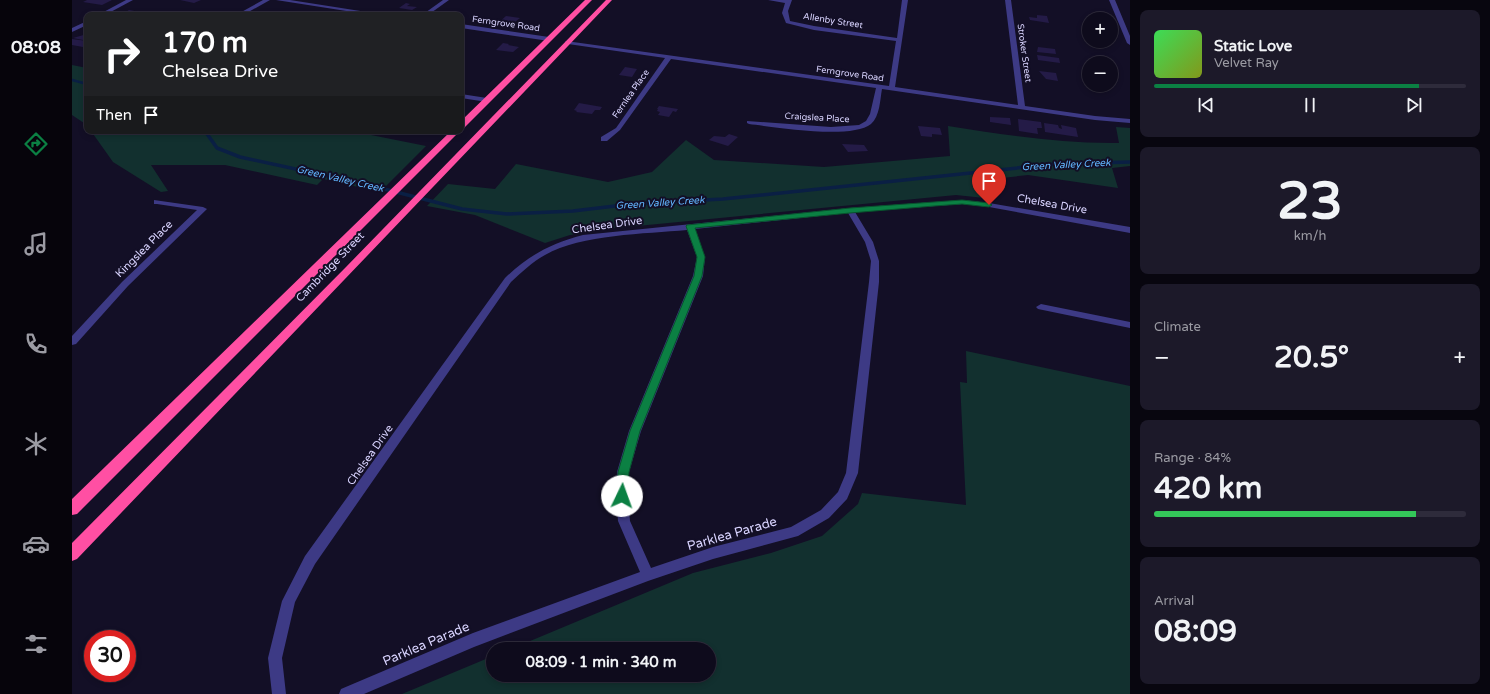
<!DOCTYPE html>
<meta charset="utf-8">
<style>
body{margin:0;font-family:"Varela Round",sans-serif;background:#1c1929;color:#f1f3f6;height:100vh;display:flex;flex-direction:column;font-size:15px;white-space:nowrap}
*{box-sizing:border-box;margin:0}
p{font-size:13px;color:#9b9ba3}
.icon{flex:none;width:22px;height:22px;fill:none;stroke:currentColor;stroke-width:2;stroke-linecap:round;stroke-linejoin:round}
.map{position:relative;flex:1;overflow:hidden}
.details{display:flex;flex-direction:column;gap:10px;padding:10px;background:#08060f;width:360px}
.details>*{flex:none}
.guide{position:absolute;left:12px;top:12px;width:380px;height:122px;border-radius:8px;box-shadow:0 2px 6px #0003,0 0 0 1px #2e2b3b;background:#202124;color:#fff;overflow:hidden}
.controls{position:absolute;left:1010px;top:12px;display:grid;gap:8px}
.controls a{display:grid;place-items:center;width:36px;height:36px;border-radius:50%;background:#0e0b1c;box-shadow:0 2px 6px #0003,0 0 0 1px #2e2b3b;font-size:20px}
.speed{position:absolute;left:12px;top:630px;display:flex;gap:8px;font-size:20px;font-weight:700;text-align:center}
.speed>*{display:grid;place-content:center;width:52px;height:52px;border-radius:50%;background:#0e0b1c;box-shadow:0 2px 6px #0003,0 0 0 1px #2e2b3b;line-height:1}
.speed .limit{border:6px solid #d22;background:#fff;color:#111}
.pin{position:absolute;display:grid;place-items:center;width:34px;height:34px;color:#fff;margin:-41px -17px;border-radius:50% 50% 50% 0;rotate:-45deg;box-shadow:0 0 4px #0007}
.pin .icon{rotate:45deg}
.me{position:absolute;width:44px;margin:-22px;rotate:3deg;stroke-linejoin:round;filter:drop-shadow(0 0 3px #0008)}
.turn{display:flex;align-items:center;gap:14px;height:84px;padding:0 12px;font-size:18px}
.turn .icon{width:52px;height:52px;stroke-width:2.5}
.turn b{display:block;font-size:28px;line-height:34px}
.then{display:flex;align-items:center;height:38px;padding:0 12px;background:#0003;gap:8px;font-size:15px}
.big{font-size:30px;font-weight:700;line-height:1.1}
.details .tile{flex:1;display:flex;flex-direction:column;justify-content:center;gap:6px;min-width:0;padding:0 14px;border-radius:8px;background:#1c1929}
.details .dial{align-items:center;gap:0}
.dial b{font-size:52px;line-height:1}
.song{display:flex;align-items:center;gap:12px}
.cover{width:48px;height:48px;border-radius:6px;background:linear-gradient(135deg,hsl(130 70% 55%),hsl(70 70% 35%))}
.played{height:4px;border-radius:2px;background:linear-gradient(90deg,#0b8043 85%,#2e2b3b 85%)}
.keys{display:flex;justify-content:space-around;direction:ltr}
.heat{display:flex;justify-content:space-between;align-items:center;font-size:22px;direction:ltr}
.charge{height:6px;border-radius:3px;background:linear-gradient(90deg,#34c759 84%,#2e2b3b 0)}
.trip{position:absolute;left:414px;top:642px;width:230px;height:40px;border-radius:20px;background:#0e0b1c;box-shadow:0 2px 6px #0003,0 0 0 1px #2e2b3b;font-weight:700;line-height:40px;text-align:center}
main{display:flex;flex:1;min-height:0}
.menu{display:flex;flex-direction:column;width:72px;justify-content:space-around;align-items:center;background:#06040b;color:#9b9ba3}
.menu .icon{width:28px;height:28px}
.menu .selected{color:#0b8043}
.menu b{font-size:18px;color:#f1f3f6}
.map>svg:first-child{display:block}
</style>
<main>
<nav class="menu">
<b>08:08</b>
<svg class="icon selected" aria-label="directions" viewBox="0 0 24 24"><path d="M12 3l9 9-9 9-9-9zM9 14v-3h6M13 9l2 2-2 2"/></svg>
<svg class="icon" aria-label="music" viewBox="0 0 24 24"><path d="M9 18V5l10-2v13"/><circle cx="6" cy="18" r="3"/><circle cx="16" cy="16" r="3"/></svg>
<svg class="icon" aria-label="phone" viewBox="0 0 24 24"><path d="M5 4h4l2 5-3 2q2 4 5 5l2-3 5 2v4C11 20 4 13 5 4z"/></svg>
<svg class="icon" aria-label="climate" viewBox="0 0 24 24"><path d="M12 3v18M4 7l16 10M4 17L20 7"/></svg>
<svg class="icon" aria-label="car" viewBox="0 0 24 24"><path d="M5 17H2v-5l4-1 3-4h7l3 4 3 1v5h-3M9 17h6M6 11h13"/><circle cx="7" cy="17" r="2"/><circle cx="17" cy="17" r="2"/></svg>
<svg class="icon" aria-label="filters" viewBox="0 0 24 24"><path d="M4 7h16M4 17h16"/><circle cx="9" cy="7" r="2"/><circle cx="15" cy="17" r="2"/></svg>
</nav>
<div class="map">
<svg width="1058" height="694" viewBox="0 0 1058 694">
<rect width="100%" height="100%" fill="#130f26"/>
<path fill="#12302f" d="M0 65 15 68V125L0 115Z
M876 126C933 135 990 144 1047 143L1044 127 1058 128V166L1040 168 1046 188 956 175 921 179 922 199 884 195 534 229 498 235 473 243 403 215 355 206 376 184 423 189 444 164 536 182 580 172 614 140 642 160 752 167 878 156Z
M19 131H304L299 135 354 146 308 192 251 179 245 185 153 165H79L96 191 89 192 41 162Z
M894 351 1058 386V694H330L421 656V675H637V649H439L621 573 699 553 750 536 786 504 790 493 894 505 888 382 895 383Z"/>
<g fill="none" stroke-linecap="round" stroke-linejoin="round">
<path stroke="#0a1f44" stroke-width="2.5" d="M0 80 15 84"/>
<path stroke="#0a1f44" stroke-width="3.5" d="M133 131 145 148 168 157 293 184 390 209 435 214 501 211 560 204 651 199 983 164 1058 162"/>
</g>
<path fill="#241b47" d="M15 0H40L30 5 11 2Z
M108 0H129L122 3Z
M334 3 338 4 335 6 345 7 340 10 327 8Z
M57 10 73 13 68 15H49Z
M216 12 224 13H232L229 15H211Z
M965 15 975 16 977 23 958 20 957 17 965 18Z
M434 16 448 18 439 25 425 24Z
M15 34V38L11 40 1 38Z
M0 39 15 41V45L11 47 0 45Z
M431 43 437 44 436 45 447 47 441 52 424 50Z
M966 47 983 49 984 54 965 52Z
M965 55 987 58 988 63 966 60Z
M553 67 565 69 560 77 547 75Z
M967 71 984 73 986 81 974 79Z
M507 103 530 107 528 110H523L520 114 504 112 505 111 502 110Z
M587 106 606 109 604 112 601 111 597 117 586 115 588 112 585 111 586 109H585Z
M918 117 938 118 939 125 918 122Z
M946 119 969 122 970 128H965L966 134 947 131Z
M972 123 986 125 987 128 990 129 989 125 1004 128 1006 137 973 132Z
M846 126 868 128 870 135 860 134V137L849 136Z
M657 134 666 137 656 146 637 140 642 136 653 137Z
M770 144 792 145 796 151 776 152Z"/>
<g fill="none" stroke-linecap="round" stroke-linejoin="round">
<path fill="#3d3a85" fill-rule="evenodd" d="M54 0H61L33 15H26Z
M191 0H198L171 15H164Z
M204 0H218L314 15H300Z
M371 0H377L356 15H350Z
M696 0H720L716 11 718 21 742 26 825 38 830 0H836L823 87 946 105 933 0H939L953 106 1023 116 1058 119V123L1023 120 810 89C808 100 808 116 799 124 779 140 703 127 677 124L675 123V121L759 127 787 125 794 121 798 114 804 88 599 59 548 130 535 141H529V137L544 128 593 58 496 44 493 42 494 41 817 86 824 41 742 30 714 23 710 13 713 3Z
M1037 0H1043L1058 36V45L1055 43Z
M15 21V25L0 32V28Z
M389 24 477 37 480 39 477 41 389 28Z
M389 94 415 98 418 100 415 102 389 98Z
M82 200 131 207 135 209 56 286 4 344 0 345V336L50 282 125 210 85 204H82Z
M891 200 917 203 1058 227V233L917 207 891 204 783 212 801 242 807 261V282L786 473 775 499 757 518 726 536 641 559 576 581 402 647 292 694H267L269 689 401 633 568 572 546 521 544 496 545 472 557 431 621 276 625 257 615 230C573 234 510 234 473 255 460 262 450 272 439 282L243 564 223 602 210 658 214 694H200L196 658 210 601 233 556 433 278C457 255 478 244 511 235L778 208ZM776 213 793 242 799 261 797 282 774 473 766 492 749 510 719 527 641 547 579 568 558 521 556 496 557 472 569 431 631 276 633 257 623 229Z
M969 304 1058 322V328L966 309 964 307Z"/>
<path fill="#ff4fa3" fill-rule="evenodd" d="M513 0H520L392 128H389V121Z
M534 0H540L5 559 0 561V543L274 267Z
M379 131H388L5 514 0 515V499Z"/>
</g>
<path fill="#0b8043" stroke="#07532c" d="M890 200 917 203 920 205 917 207 890 204 862 206 778 213 623 228 633 257 630 276 568 431 557 472 556 496 554 499H546L545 496 546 472 558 431 622 276 625 257 614 226 615 225 778 208Z"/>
<g text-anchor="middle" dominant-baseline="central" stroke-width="4" stroke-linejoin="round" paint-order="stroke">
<g font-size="9" fill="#d9d4ff" stroke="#130f26">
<text transform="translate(761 21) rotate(9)">Allenby Street</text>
<text transform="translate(434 24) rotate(8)">Ferngrove Road</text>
<text transform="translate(952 53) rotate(82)">Stroker Street</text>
<text transform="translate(778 74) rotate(8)">Ferngrove Road</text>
<text transform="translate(559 94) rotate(-55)">Fernlea Place</text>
<text transform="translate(745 118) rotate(3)">Craigslea Place</text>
</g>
<g font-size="10" font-style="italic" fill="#62b6ff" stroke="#130f26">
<text transform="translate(994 165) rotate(-3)">Green Valley Creek</text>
<text transform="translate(268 179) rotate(13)">Green Valley Creek</text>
<text transform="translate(588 203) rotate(-4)">Green Valley Creek</text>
</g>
<g font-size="11" fill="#d9d4ff" stroke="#130f26">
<text transform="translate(980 204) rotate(10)">Chelsea Drive</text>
<text transform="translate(535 225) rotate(-8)">Chelsea Drive</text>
<text transform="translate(72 249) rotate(-45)">Kingslea Place</text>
<text transform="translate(258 267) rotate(-46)">Cambridge Street</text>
<text transform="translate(298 455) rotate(-55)">Chelsea Drive</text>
</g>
<g font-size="13" fill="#d9d4ff" stroke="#130f26">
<text transform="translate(660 534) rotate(-16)">Parklea Parade</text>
<text transform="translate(354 644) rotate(-23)">Parklea Parade</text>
</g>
</g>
</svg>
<div class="controls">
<a>+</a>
<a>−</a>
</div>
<div class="speed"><div class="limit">30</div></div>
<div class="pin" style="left:917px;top:205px;background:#d93025"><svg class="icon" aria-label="arrive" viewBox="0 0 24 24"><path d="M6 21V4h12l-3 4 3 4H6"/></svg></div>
<svg class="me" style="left:550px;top:496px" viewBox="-20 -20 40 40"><circle r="19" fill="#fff"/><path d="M0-13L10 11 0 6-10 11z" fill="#0b8043"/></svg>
<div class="trip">08:09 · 1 min · 340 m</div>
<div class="guide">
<div class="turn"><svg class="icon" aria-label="right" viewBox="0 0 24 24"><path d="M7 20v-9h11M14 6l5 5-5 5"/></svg><div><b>170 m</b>Chelsea Drive</div></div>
<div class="then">Then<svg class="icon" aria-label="arrive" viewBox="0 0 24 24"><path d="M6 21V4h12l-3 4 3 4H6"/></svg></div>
</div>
</div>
<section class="details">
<div class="tile">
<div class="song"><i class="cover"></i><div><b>Static Love</b><p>Velvet Ray</p></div></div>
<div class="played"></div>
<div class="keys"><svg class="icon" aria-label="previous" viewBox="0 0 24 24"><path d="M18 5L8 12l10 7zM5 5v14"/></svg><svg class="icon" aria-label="pause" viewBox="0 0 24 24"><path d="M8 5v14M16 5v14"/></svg><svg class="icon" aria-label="next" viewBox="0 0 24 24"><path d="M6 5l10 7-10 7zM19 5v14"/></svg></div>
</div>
<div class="tile dial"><b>23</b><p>km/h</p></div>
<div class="tile"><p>Climate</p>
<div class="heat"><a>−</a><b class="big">20.5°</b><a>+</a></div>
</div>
<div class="tile"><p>Range · 84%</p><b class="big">420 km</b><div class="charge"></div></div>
<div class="tile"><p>Arrival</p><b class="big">08:09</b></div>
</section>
</main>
